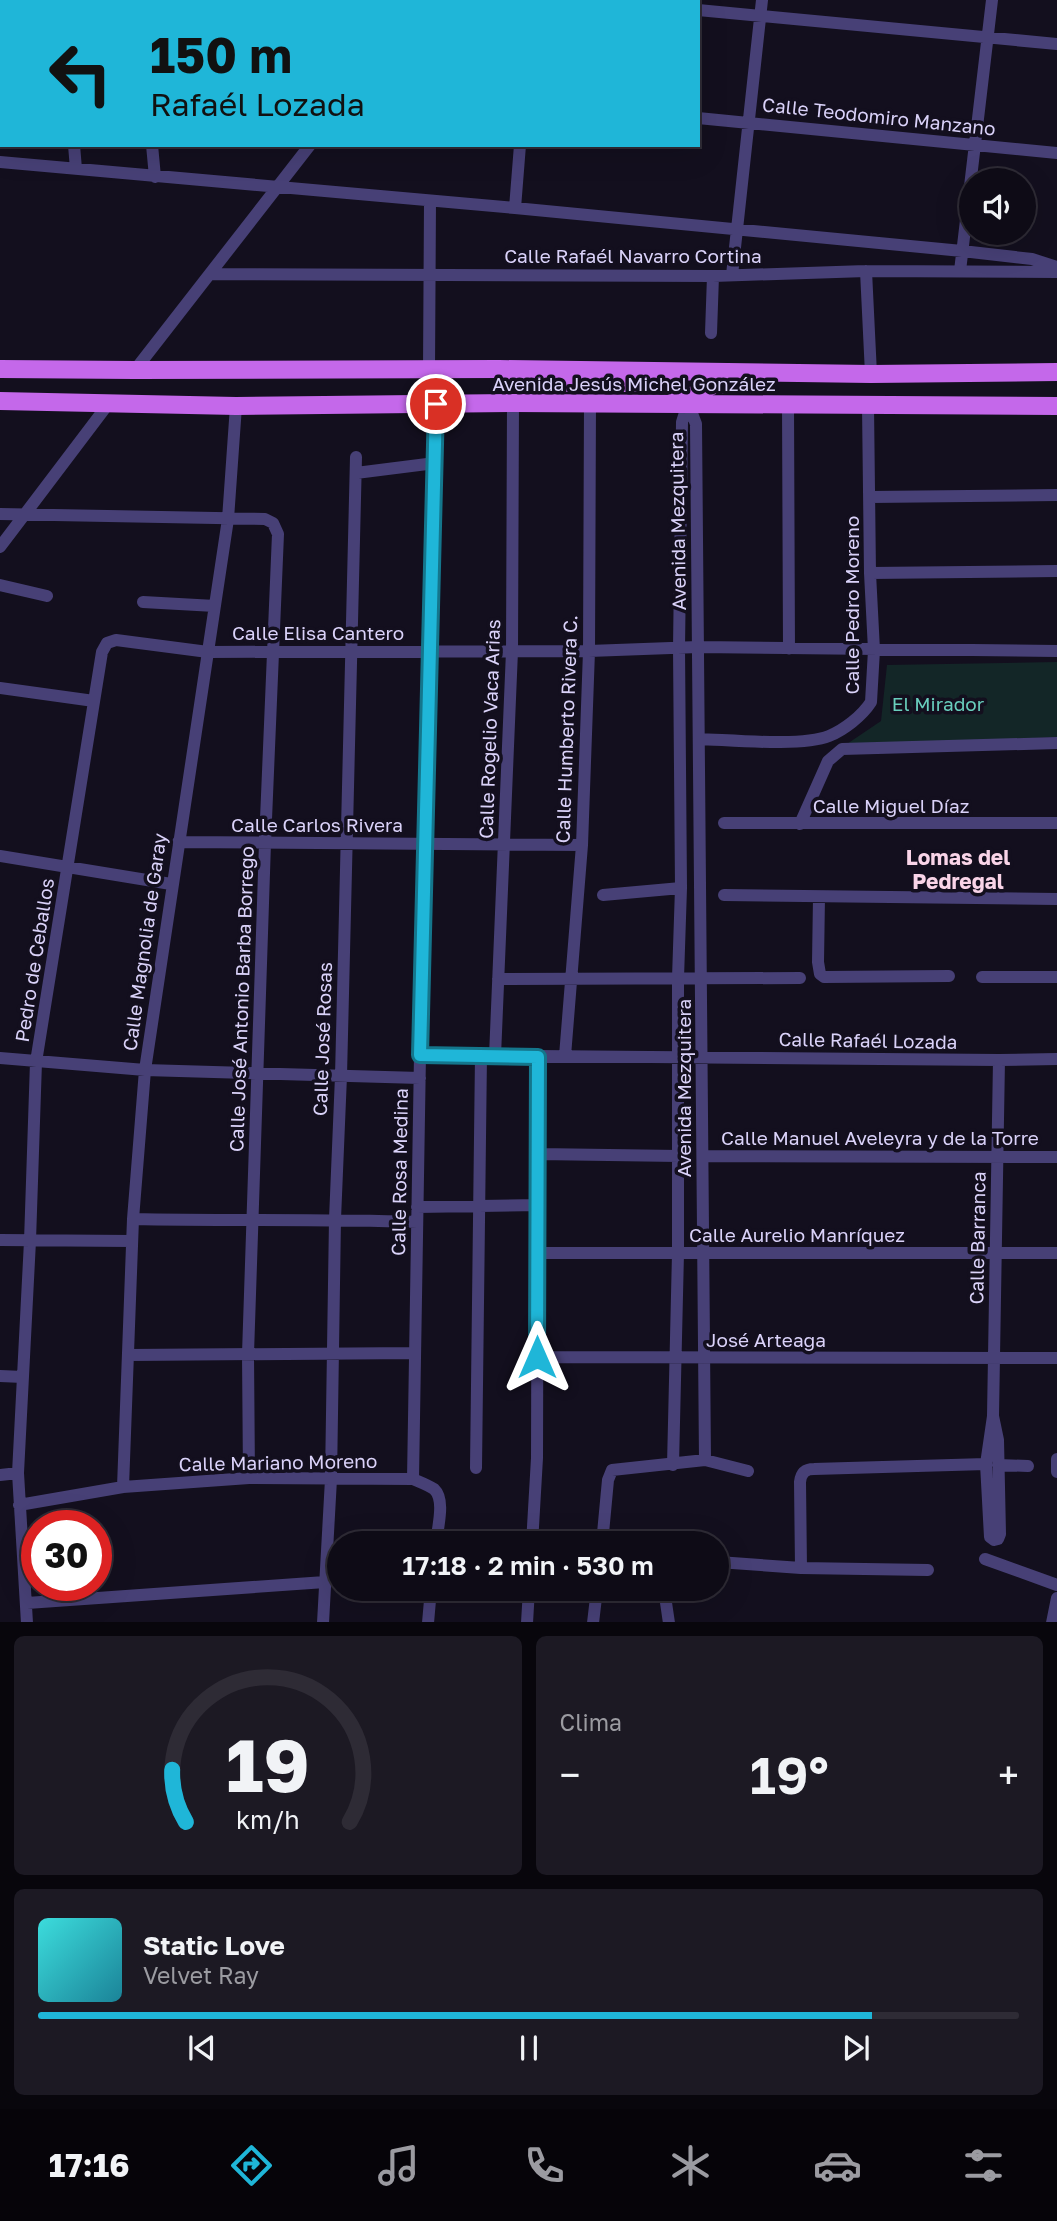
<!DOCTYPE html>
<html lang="es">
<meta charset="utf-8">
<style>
body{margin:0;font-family:"Golos Text",sans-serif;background:#1c1923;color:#f1f3f6;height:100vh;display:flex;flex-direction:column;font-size:26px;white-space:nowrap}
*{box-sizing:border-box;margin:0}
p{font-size:23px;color:#9b9ba1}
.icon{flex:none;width:38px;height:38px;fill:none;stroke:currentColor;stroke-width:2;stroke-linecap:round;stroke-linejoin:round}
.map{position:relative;height:1622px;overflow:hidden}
.details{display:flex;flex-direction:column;gap:14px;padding:14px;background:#08060c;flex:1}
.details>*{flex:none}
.hud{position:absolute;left:0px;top:0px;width:700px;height:147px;box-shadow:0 7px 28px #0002,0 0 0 2px #2e2b35;background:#1fb6d8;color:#111;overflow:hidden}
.buttons{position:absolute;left:959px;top:168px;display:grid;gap:14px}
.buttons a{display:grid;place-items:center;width:77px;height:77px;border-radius:50%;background:#0e0b16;box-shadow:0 7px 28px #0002,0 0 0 2px #2e2b35;font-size:35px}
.speed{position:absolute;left:21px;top:1510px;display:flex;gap:14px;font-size:35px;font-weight:700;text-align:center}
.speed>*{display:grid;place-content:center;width:91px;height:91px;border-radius:50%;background:#0e0b16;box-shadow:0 7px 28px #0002,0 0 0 2px #2e2b35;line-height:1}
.speed .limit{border:10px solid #d22;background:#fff;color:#111}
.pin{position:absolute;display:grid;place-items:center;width:60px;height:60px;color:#fff;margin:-30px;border:4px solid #fff;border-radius:50%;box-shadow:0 2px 7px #0007}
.me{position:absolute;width:77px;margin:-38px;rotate:0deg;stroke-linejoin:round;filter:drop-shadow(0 0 5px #0008)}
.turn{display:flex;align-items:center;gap:24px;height:147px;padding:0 35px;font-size:32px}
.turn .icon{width:91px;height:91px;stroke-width:2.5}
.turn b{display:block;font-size:49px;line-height:60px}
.big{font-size:52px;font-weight:600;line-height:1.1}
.details .card{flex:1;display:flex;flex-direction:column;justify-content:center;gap:10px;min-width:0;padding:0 24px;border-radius:10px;background:#1c1923}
.details .dial{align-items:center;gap:0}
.dial svg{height:182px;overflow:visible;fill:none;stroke:#2e2b35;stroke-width:7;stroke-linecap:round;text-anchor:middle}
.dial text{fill:#f1f3f6;stroke:none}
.song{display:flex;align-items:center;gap:21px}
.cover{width:84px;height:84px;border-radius:10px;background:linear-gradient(135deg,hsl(180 70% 55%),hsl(190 70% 35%))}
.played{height:7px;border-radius:4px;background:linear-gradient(90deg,#1fb6d8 85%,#2e2b35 85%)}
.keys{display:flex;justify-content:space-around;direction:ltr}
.heat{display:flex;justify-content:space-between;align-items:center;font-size:38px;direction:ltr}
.details .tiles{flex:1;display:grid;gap:14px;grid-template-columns:1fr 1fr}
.card:last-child{grid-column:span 2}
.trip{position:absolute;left:327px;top:1531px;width:402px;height:70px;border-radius:35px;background:#0e0b16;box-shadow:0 7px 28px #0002,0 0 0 2px #2e2b35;font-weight:600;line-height:70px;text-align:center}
.dock{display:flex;height:112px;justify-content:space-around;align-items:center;background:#060409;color:#9b9ba1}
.dock .icon{width:49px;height:49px}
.dock .selected{color:#1fb6d8}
.dock b{font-size:32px;color:#f1f3f6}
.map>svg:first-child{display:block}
</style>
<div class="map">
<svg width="1057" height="1623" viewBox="0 0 1057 1623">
<rect width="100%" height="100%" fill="#130f1e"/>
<path fill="#132627" d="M143 0H264L262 2H143Z
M1057 662V737L844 746 881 721 887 665Z"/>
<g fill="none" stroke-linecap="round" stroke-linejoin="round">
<path stroke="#474076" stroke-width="12" d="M62 0V2
M139 0V2
M314 0 316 2
M598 0 616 2
M0 1 10 0
M268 2 269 0
M421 2 422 0
M531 2 532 0
M698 10 1057 44
M698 118 1057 153
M74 145 76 169
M152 145 155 177
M0 162 515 208 962 251 1032 259 1057 267
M515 208 520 145
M866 271 871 374
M960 271 992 0
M210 274 713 276 866 271 1057 272
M732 275 762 0
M711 333 713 276
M429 369 430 201
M135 370 310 145
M688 403 696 424 705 1460
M788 405 789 649
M356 473 435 463
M870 497 1057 495
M0 514 265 519 273 523 278 534 265 843 248 1354 249 1478
M0 547 109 403
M870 573 1057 571
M0 585 47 596
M143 602 215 606
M0 688 94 701
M699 739C731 740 802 747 829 736 844 730 862 716 871 702L874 650 870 573 868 406
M724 823H1057
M800 824 828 761 842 749 1057 743
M178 842 582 845
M0 856 171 884
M603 895 681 888
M724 895 1057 899
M819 897 818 962 820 974 824 977 949 976
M982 977H1057
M498 979 800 978
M420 1055 999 1060 1057 1059
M495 1056 512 651 513 403
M565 1056 582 845 589 651 590 403
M0 1058 145 1070 420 1078
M538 1154 679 1156
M703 1156 1057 1157
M417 1207 538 1205
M133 1219C228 1221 322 1219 417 1222
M0 1240 132 1241
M538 1253H1057
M129 1355 415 1353
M537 1357 1057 1358
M0 1376 23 1377
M993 1416 998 1440 1000 1534 998 1539 994 1540 990 1537 986 1464 993 1416 999 1060
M1057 1459V1472
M673 1465 678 1253V978L681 888 679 648 682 422 688 403
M998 1465 1028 1466
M476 1468 481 1055
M0 1475 18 1473
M413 1479 420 1055 436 404
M123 1487 133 1219 145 1070 228 519 236 406
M19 1505 123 1487 249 1478 413 1479C420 1482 428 1485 434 1489 446 1500 437 1529 436 1544
M532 1544 537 1458 538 1057
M602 1544 608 1480 612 1470 705 1460 748 1471
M985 1559 1057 1585
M718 1562 801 1568 928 1570
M801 1568 800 1482C801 1473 805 1469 814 1469L986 1464
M664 1589 669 1623
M27 1603 325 1582
M27 1623 18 1473 30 1241 36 1062 102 652 107 643 116 640 208 652 589 651 698 647 1057 651
M323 1623 331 1479 335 1219 341 1076 356 457
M428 1623 431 1589
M527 1623 529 1589
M593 1623 597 1589
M1052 1623 1057 1598"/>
<path stroke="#c468ea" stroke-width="18" d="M0 369 135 370 499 369 871 374 1057 372
M512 374 539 383H665L676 388 688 403 698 391 714 385 765 384
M0 401 236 406 513 403 1057 406"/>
</g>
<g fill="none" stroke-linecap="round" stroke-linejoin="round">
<g stroke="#14768c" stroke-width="18">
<path id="route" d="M436 404 420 1055 538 1057 537 1357"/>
</g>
<use href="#route" stroke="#1fb6d8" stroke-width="12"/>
</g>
<g text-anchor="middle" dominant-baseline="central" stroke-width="7" stroke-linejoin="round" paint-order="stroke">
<g font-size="19" fill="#dad2f9" stroke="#130f1e">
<text transform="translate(879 116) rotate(6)">Calle Teodomiro Manzano</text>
<text x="633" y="255">Calle Rafaél Navarro Cortina</text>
<text x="634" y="383">Avenida Jesús Michel González</text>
<text transform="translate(677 521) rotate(-91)">Avenida Mezquitera</text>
<text transform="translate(851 605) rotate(-90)">Calle Pedro Moreno</text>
<text x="318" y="632">Calle Elisa Cantero</text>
<text transform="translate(489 729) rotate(-88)">Calle Rogelio Vaca Arias</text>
<text transform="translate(566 729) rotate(-88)">Calle Humberto Rivera C.</text>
<text x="891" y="805">Calle Miguel Díaz</text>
<text x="317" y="824">Calle Carlos Rivera</text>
<text transform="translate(144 942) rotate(-82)">Calle Magnolia de Garay</text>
<text transform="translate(34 960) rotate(-81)">Pedro de Ceballos</text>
<text transform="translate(241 999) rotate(-88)">Calle José Antonio Barba Borrego</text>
<text transform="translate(322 1039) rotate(-88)">Calle José Rosas</text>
<text transform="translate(868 1040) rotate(1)">Calle Rafaél Lozada</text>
<text transform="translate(683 1088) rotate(-90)">Avenida Mezquitera</text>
<text x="880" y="1137">Calle Manuel Aveleyra y de la Torre</text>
<text transform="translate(399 1172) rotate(-89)">Calle Rosa Medina</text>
<text x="797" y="1234">Calle Aurelio Manríquez</text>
<text transform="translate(977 1238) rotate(-89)">Calle Barranca</text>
<text x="766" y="1339">José Arteaga</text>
<text transform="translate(278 1462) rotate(-1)">Calle Mariano Moreno</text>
</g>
<g font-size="19" fill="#69cebd" stroke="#130f1e">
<text x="938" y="703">El Mirador</text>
</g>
<g font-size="21" font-weight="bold" fill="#f9d4e8" stroke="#130f1e">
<text x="958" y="857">Lomas del<tspan x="958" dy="24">Pedregal</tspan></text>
</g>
</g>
</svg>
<div class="buttons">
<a><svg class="icon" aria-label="sound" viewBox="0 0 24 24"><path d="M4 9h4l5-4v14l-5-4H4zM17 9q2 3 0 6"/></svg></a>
</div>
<div class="speed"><div class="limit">30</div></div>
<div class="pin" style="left:436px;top:404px;background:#d93025"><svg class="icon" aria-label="arrive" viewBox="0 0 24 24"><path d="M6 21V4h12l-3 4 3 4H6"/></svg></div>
<svg class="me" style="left:537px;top:1357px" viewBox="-20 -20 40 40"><path d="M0-17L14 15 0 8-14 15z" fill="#1fb6d8" stroke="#fff" stroke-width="4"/></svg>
<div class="trip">17:18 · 2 min · 530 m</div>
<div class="hud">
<div class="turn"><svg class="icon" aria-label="left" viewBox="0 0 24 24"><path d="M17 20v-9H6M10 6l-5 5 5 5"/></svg><div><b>150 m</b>Rafaél Lozada</div></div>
</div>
</div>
<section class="details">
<div class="tiles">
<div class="card dial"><svg viewBox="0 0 100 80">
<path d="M14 69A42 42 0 1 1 86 69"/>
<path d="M14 69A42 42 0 0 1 8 46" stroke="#1fb6d8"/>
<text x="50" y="56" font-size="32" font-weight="700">19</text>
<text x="50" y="72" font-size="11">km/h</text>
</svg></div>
<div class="card"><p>Clima</p>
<div class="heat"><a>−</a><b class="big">19°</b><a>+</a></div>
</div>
<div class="card">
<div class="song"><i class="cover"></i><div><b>Static Love</b><p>Velvet Ray</p></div></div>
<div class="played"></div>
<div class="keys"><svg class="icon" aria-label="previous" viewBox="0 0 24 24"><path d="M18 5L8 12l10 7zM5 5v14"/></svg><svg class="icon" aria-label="pause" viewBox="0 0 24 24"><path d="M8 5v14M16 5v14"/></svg><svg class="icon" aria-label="next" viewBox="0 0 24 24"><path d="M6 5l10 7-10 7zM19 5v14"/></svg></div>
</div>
</div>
</section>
<nav class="dock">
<b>17:16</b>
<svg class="icon selected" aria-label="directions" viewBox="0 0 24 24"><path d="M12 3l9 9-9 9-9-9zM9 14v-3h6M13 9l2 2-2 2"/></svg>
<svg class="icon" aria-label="music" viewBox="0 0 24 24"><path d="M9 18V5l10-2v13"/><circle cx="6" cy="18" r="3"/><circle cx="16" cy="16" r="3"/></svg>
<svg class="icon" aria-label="phone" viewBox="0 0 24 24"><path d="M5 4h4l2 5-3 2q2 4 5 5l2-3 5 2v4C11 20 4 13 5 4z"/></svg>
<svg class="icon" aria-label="climate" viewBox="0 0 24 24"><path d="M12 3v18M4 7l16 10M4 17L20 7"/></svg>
<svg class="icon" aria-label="car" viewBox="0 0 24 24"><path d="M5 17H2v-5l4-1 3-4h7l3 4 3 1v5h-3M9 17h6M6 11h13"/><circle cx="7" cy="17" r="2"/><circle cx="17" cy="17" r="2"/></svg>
<svg class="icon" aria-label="filters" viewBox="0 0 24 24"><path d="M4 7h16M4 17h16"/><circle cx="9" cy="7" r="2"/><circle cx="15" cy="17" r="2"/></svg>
</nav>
